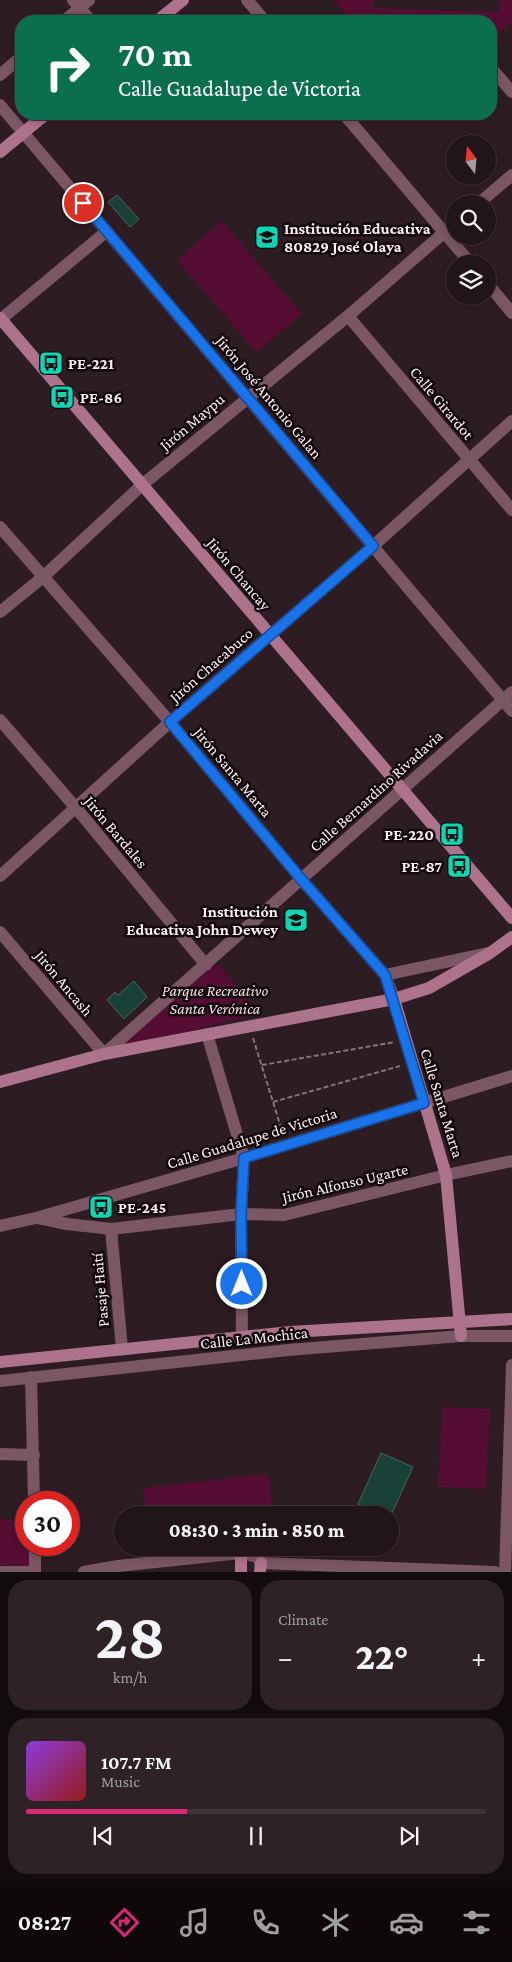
<!DOCTYPE html>
<meta charset="utf-8">
<style>
body{margin:0;font-family:"Crimson Pro",serif;background:#2e2227;color:#f1f3f6;height:100vh;display:flex;flex-direction:column;font-size:19px;white-space:nowrap}
*{box-sizing:border-box;margin:0}
p{font-size:16px;color:#a29fa2}
.icon{flex:none;width:28px;height:28px;fill:none;stroke:currentColor;stroke-width:2;stroke-linecap:round;stroke-linejoin:round}
.map{position:relative;height:1572px;overflow:hidden}
.sheet{display:flex;flex-direction:column;gap:8px;padding:8px;background:#130c0e;flex:1}
.sheet>*{flex:none}
.guide{position:absolute;left:15px;top:15px;width:482px;height:105px;border-radius:20px;box-shadow:0 2px 8px #0003,0 0 0 1px #3f3439;background:#0b6e4f;color:#fff;overflow:hidden}
.needle{width:32px;rotate:344deg}
.controls{position:absolute;left:446px;top:135px;display:grid;gap:10px}
.controls a{display:grid;place-items:center;width:50px;height:50px;border-radius:50%;background:#22151a;box-shadow:0 2px 8px #0003,0 0 0 1px #3f3439;font-size:25px}
.speed{position:absolute;left:15px;top:1491px;display:flex;gap:10px;font-size:25px;font-weight:700;text-align:center}
.speed>*{display:grid;place-content:center;width:65px;height:65px;border-radius:50%;background:#22151a;box-shadow:0 2px 8px #0003,0 0 0 1px #3f3439;line-height:1}
.speed .limit{border:8px solid #d22;background:#fff;color:#111}
.pin{position:absolute;display:grid;place-items:center;width:42px;height:42px;color:#fff;margin:-21px;border:2px solid #fff;border-radius:50%;box-shadow:0 1px 5px #0007}
.me{position:absolute;width:55px;margin:-28px;rotate:0deg;stroke-linejoin:round;filter:drop-shadow(0 0 4px #0008)}
.turn{display:flex;align-items:center;gap:18px;height:105px;padding:0 20px;font-size:22px}
.turn .icon{width:65px;height:65px;stroke-width:2.5}
.turn b{display:block;font-size:35px;line-height:42px}
.big{font-size:38px;font-weight:800;line-height:1.1}
.sheet .tile{flex:1;display:flex;flex-direction:column;justify-content:center;gap:8px;min-width:0;padding:0 18px;border-radius:20px;background:#2e2227}
.sheet .dial{align-items:center;gap:0}
.dial b{font-size:65px;line-height:1}
.song{display:flex;align-items:center;gap:15px}
.cover{width:60px;height:60px;border-radius:8px;background:linear-gradient(135deg,hsl(270 70% 55%),hsl(0 70% 35%))}
.played{height:5px;border-radius:2px;background:linear-gradient(90deg,#db2777 35%,#3f3439 35%)}
.keys{display:flex;justify-content:space-around;direction:ltr}
.heat{display:flex;justify-content:space-between;align-items:center;font-size:28px;direction:ltr}
.sheet .tiles{flex:1;display:grid;gap:8px;grid-template-columns:1fr 1fr}
.tile:last-child{grid-column:span 2}
.trip{position:absolute;left:114px;top:1506px;width:285px;height:50px;border-radius:25px;background:#22151a;box-shadow:0 2px 8px #0003,0 0 0 1px #3f3439;font-weight:800;line-height:50px;text-align:center}
.tab-bar{display:flex;height:80px;justify-content:space-around;align-items:center;background:#0e080a;color:#a29fa2}
.tab-bar .icon{width:35px;height:35px}
.tab-bar .active{color:#db2777}
.tab-bar b{font-size:22px;color:#f1f3f6}
.map>svg:first-child{display:block}
</style>
<div class="map">
<svg width="512" height="1572" viewBox="0 0 512 1572">
<rect width="100%" height="100%" fill="#2e1c23"/>
<path fill="#550d34" d="M333 0H374V8L499 12 500 0H512V22L497 35 502 42 491 51V21H352Z
M222 221 302 314 256 352 177 260Z
M216 964 217 966 219 965 259 1013 104 1054 177 997Z
M442 1407 490 1409 486 1489 438 1487Z
M268 1474 273 1515H146L143 1488Z
M0 1519 26 1520V1545H30V1566L0 1565Z"/>
<path fill="#1a4138" stroke="#4c645d" d="M117 195 139 219 130 227 108 202Z
M134 981 147 997 124 1019 107 1000 115 992 118 995Z
M381 1453 413 1467 391 1515H382L358 1504Z"/>
<g fill="none" stroke-linecap="round" stroke-linejoin="round">
<path stroke="#84747a" stroke-width="2" stroke-dasharray="5 2.5" stroke-linecap="butt" d="M253 1038 283 1134
M262 1065 395 1042
M273 1102 400 1066"/>
<path stroke="#7b5665" stroke-width="12" d="M73 0 91 21
M247 0 265 21
M64 21 89 0
M491 68 512 92
M0 75 21 57
M0 105 512 711
M344 114 471 264
M478 204 512 175
M488 284 512 313
M348 316 512 510
M0 320 107 231
M0 527 170 722 301 879 385 975 394 999
M0 612 43 577 142 485 348 316 455 223
M0 720 76 808 206 965
M0 876 170 722 373 546 512 421
M0 932 104 1054 512 692
M385 975 488 953
M207 1034 244 1158 241 1214 242 1337
M38 1218 67 1224 111 1229 241 1214 284 1215 446 1175 512 1161
M0 1226 36 1218 244 1158 512 1076
M111 1229 122 1349
M31 1377 34 1502
M0 1381 288 1350 461 1336H512
M0 1454 34 1455
M35 1545V1572
M0 1572H31
M84 1572 118 1566 241 1553 257 1557 261 1563 495 1572
M505 1572 512 1365"/>
<path stroke="#ae738c" stroke-width="12" d="M157 21 183 0
M0 152 46 114
M0 318 512 918
M394 999 446 1175 461 1336
M0 1082 104 1054 394 999 429 988 490 953 512 937
M0 1362 290 1332 512 1319
M241 1553V1572
M260 1572 261 1563"/>
</g>
<g fill="none" stroke-linecap="round" stroke-linejoin="round">
<g stroke="#114b97" stroke-width="12">
<path id="route" d="M83 203 373 546 170 722 301 879 385 975 424 1103 244 1158 241 1214 242 1284"/>
</g>
<use href="#route" stroke="#1a73e8" stroke-width="9"/>
</g>
<defs>
<g id="school-square" transform="scale(1.25)"><rect x="-9" y="-9" width="18" height="18" rx="4" fill="#0ed5b4" stroke="#11090c"/><path d="M0-5L7-2L0 1L-7-2ZM-4 1L0 2.5L4 1V4Q0 6-4 4Z" fill="#111"/></g>
<g id="bus-square" transform="scale(1.25)"><rect x="-9" y="-9" width="18" height="18" rx="4" fill="#0ed5b4" stroke="#11090c"/><path d="M-5-6H5V4H4V6H2V4H-2V6H-4V4H-5ZM-3.5-4V0h7V-4ZM-3.5 1.2v1.5H-2V1.2ZM2 1.2v1.5H3.5V1.2Z" fill="#111"/></g>
</defs>
<g fill-rule="evenodd">
<use href="#school-square" x="267" y="237"/>
<use href="#bus-square" x="51" y="363"/>
<use href="#bus-square" x="62" y="397"/>
<use href="#bus-square" x="452" y="834"/>
<use href="#bus-square" x="459" y="866"/>
<use href="#school-square" x="296" y="920"/>
<use href="#bus-square" x="101" y="1207"/>
</g>
<g text-anchor="middle" dominant-baseline="central" stroke-width="5" stroke-linejoin="round" paint-order="stroke">
<g font-size="16" font-weight="bold" fill="#fceff3" stroke="#11090c" text-anchor="start">
<text x="284" y="228">Institución Educativa<tspan x="284" dy="18">80829 José Olaya</tspan></text>
<text x="68" y="363">PE-221</text>
<text x="80" y="397">PE-86</text>
<text x="434" y="834" text-anchor="end">PE-220</text>
<text x="442" y="866" text-anchor="end">PE-87</text>
<text x="278" y="911" text-anchor="end">Institución<tspan x="278" dy="18">Educativa John Dewey</tspan></text>
<text x="118" y="1207">PE-245</text>
</g>
<g font-size="16" fill="#fceff3" stroke="#11090c">
<text transform="translate(269 397) rotate(50)">Jirón José Antonio Galan</text>
<text transform="translate(442 403) rotate(50)">Calle Girardot</text>
<text transform="translate(192 422) rotate(-40)">Jirón Maypu</text>
<text transform="translate(239 574) rotate(50)">Jirón Chancay</text>
<text transform="translate(211 665) rotate(-41)">Jirón Chacabuco</text>
<text transform="translate(233 772) rotate(50)">Jirón Santa Marta</text>
<text transform="translate(376 791) rotate(-42)">Calle Bernardino Rivadavia</text>
<text transform="translate(116 832) rotate(50)">Jirón Bardales</text>
<text transform="translate(64 983) rotate(50)">Jirón Ancash</text>
<text transform="translate(442 1103) rotate(73)">Calle Santa Marta</text>
<text transform="translate(252 1138) rotate(-17)">Calle Guadalupe de Victoria</text>
<text transform="translate(345 1183) rotate(-13)">Jirón Alfonso Ugarte</text>
<text transform="translate(100 1290) rotate(-95)">Pasaje Haití</text>
<text transform="translate(254 1338) rotate(-6)">Calle La Mochica</text>
</g>
<g font-size="16" font-style="italic" fill="#f5dce5" stroke="#11090c">
<text x="215" y="990">Parque Recreativo<tspan x="215" dy="18">Santa Verónica</tspan></text>
</g>
</g>
</svg>
<div class="controls">
<a><svg class="needle" viewBox="-14 -14 28 28"><path d="M0-13l5 13h-10z" fill="#e53935"/><path d="M0 13l5-13h-10z" fill="#a29fa2"/></svg></a>
<a><svg class="icon" aria-label="search" viewBox="0 0 24 24"><circle cx="10" cy="10" r="6"/><path d="M15 15l6 6"/></svg></a>
<a><svg class="icon" aria-label="layers" viewBox="0 0 24 24"><path d="M12 4l9 5-9 5-9-5zM3 14l9 5 9-5"/></svg></a>
</div>
<div class="speed"><div class="limit">30</div></div>
<div class="pin" style="left:83px;top:203px;background:#d93025"><svg class="icon" aria-label="arrive" viewBox="0 0 24 24"><path d="M6 21V4h12l-3 4 3 4H6"/></svg></div>
<svg class="me" style="left:242px;top:1284px" viewBox="-20 -20 40 40"><circle r="17" fill="#1a73e8" stroke="#fff" stroke-width="3"/><path d="M0-11L8 9 0 5-8 9z" fill="#fff"/></svg>
<div class="trip">08:30 · 3 min · 850 m</div>
<div class="guide">
<div class="turn"><svg class="icon" aria-label="right" viewBox="0 0 24 24"><path d="M7 20v-9h11M14 6l5 5-5 5"/></svg><div><b>70 m</b>Calle Guadalupe de Victoria</div></div>
</div>
</div>
<section class="sheet">
<div class="tiles">
<div class="tile dial"><b>28</b><p>km/h</p></div>
<div class="tile"><p>Climate</p>
<div class="heat"><a>−</a><b class="big">22°</b><a>+</a></div>
</div>
<div class="tile">
<div class="song"><i class="cover"></i><div><b>107.7 FM</b><p>Music</p></div></div>
<div class="played"></div>
<div class="keys"><svg class="icon" aria-label="previous" viewBox="0 0 24 24"><path d="M18 5L8 12l10 7zM5 5v14"/></svg><svg class="icon" aria-label="pause" viewBox="0 0 24 24"><path d="M8 5v14M16 5v14"/></svg><svg class="icon" aria-label="next" viewBox="0 0 24 24"><path d="M6 5l10 7-10 7zM19 5v14"/></svg></div>
</div>
</div>
</section>
<nav class="tab-bar">
<b>08:27</b>
<svg class="icon active" aria-label="directions" viewBox="0 0 24 24"><path d="M12 3l9 9-9 9-9-9zM9 14v-3h6M13 9l2 2-2 2"/></svg>
<svg class="icon" aria-label="music" viewBox="0 0 24 24"><path d="M9 18V5l10-2v13"/><circle cx="6" cy="18" r="3"/><circle cx="16" cy="16" r="3"/></svg>
<svg class="icon" aria-label="phone" viewBox="0 0 24 24"><path d="M5 4h4l2 5-3 2q2 4 5 5l2-3 5 2v4C11 20 4 13 5 4z"/></svg>
<svg class="icon" aria-label="climate" viewBox="0 0 24 24"><path d="M12 3v18M4 7l16 10M4 17L20 7"/></svg>
<svg class="icon" aria-label="car" viewBox="0 0 24 24"><path d="M5 17H2v-5l4-1 3-4h7l3 4 3 1v5h-3M9 17h6M6 11h13"/><circle cx="7" cy="17" r="2"/><circle cx="17" cy="17" r="2"/></svg>
<svg class="icon" aria-label="filters" viewBox="0 0 24 24"><path d="M4 7h16M4 17h16"/><circle cx="9" cy="7" r="2"/><circle cx="15" cy="17" r="2"/></svg>
</nav>
